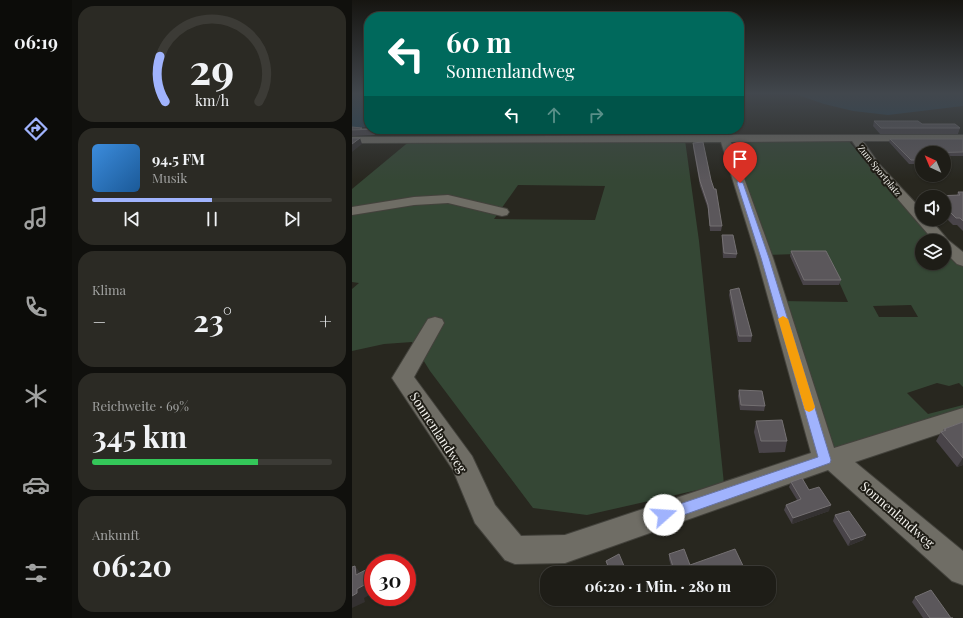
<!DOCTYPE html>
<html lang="de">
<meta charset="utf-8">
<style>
body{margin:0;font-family:"Playfair Display",serif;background:#2b2a24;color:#f1f3f6;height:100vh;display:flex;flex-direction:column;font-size:15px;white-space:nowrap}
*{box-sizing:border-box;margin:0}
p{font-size:13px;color:#a1a2a1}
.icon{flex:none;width:22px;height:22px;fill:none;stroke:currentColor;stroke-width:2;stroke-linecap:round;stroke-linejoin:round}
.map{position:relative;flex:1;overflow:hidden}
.sheet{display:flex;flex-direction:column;gap:6px;padding:6px;background:#10100d;width:280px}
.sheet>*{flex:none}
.banner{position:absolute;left:12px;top:12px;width:380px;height:122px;border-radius:16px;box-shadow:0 1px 3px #0004,0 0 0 1px #3c3b36;background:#00695c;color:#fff;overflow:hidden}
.needle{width:26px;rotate:316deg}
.buttons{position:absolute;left:563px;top:146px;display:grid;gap:8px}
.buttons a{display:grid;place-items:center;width:36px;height:36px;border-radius:50%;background:#1e1d17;box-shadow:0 1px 3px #0004,0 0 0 1px #3c3b36;font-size:20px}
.speed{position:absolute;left:12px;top:554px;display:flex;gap:8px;font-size:20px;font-weight:700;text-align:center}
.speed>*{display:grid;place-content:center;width:52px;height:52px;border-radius:50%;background:#1e1d17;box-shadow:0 1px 3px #0004,0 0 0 1px #3c3b36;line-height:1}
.speed .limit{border:6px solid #d22;background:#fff;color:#111}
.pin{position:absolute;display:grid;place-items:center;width:34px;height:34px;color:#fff;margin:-41px -17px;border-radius:50% 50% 50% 0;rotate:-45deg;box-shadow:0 0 4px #0007}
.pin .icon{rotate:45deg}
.me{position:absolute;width:44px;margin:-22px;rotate:71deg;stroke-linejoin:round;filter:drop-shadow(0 0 3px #0008)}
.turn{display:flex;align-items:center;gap:14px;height:84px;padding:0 16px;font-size:18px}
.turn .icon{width:52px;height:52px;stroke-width:2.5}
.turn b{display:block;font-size:28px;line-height:34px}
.lanes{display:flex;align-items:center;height:38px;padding:0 16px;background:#0003;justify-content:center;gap:20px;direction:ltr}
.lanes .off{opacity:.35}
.big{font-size:30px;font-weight:700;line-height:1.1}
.sheet .widget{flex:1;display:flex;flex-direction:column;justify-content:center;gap:6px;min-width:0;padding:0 14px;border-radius:16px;background:#2b2a24}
.sheet .dial{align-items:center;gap:0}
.dial svg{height:104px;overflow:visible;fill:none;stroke:#3c3b36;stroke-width:7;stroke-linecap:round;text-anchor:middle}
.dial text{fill:#f1f3f6;stroke:none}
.song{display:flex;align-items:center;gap:12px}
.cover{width:48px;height:48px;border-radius:6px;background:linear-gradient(135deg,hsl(210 70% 55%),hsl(210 70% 35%))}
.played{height:4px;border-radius:2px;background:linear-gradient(90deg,#a0b3fd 50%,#3c3b36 50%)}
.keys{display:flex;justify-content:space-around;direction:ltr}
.heat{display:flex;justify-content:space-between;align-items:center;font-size:22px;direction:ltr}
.charge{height:6px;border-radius:3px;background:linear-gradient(90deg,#34c759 69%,#3c3b36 0)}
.trip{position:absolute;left:188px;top:566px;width:236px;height:40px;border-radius:16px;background:#1e1d17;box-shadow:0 1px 3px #0004,0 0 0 1px #3c3b36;font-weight:700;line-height:40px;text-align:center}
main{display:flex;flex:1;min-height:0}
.menu{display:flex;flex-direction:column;width:72px;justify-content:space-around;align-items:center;background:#0c0c09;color:#a1a2a1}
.menu .icon{width:28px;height:28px}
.menu .selected{color:#a0b3fd}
.menu b{font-size:18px;color:#f1f3f6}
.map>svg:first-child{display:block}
</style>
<main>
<nav class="menu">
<b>06:19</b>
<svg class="icon selected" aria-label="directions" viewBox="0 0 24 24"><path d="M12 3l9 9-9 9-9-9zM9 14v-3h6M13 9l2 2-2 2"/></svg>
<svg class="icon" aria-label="music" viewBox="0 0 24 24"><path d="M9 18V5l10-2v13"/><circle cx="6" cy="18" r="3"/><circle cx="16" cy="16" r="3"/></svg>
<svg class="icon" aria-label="phone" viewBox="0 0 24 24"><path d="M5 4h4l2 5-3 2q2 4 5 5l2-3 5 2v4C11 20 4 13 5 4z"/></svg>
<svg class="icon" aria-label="climate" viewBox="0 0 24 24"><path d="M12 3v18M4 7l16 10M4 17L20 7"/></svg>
<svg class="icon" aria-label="car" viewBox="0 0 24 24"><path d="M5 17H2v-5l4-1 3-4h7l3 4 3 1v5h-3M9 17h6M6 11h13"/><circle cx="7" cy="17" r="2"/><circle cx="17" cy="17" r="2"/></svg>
<svg class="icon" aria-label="filters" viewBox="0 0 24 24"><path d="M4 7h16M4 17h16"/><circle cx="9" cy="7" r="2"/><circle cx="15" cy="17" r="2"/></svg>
</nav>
<section class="sheet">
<div class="widget dial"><svg viewBox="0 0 100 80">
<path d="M14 69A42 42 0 1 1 86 69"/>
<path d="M14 69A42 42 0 0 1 10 34" stroke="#a0b3fd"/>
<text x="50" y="56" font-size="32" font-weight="700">29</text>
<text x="50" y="72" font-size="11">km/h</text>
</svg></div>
<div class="widget">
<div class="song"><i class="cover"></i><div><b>94.5 FM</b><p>Musik</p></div></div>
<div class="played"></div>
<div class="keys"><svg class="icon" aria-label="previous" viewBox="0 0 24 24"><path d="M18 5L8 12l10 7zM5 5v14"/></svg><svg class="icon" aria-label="pause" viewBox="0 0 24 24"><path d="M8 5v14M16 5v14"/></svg><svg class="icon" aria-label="next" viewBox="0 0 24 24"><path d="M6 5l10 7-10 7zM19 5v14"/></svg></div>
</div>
<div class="widget"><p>Klima</p>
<div class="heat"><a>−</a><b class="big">23°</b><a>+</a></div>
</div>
<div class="widget"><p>Reichweite · 69%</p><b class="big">345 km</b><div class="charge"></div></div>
<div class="widget"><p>Ankunft</p><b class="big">06:20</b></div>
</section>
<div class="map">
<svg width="611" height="618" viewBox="0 0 611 618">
<rect width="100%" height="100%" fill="#28271f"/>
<path fill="#354735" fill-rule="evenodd" d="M374 138 495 139 555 210 586 241H570V263H592V248L611 257V387L607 383 597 386 585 383 555 393 576 414 611 405V410L478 453 429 301 496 302 474 253 415 255ZM559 305 566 317H527L521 306Z
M59 140H333L347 241 372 484 235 515 181 508 78 371 60 342 32 344 0 351V289L7 283 0 282V189ZM166 185 253 186 243 220 142 219Z"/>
<path fill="#234051" d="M0 94H17V127L0 128Z
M443 94H611V106L536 115 501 111 472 104Z"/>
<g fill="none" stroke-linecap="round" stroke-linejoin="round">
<g stroke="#43423c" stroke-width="2">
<path id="minor" d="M373 135H611V141H511L527 164 570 210V219H578L596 240 611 252V266L605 264 592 251V241H582L519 168 500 141 379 142 421 258 482 448 611 408V426L503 462 611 551V585L600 581 476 470 213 563 163 564 153 560 123 523 101 470 40 378 76 319 83 317 90 319 92 323 62 377 120 456 143 505 169 536 213 535 459 453 405 258 369 142 0 143V137Z
M96 195 155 209 157 212 155 215 150 216 96 203 62 205 0 215V207L62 197Z"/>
</g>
<use href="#minor" fill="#6f6d65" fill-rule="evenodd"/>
</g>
<path fill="#494449" d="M522 121 570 124 608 128 606 134H528L521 126Z
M0 127 10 128V129H21L23 135 0 136Z
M538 139H611V156H592V153H570V164H557L537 142Z
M341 143 370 226 369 231H358L356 209 348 186 341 147Z
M606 192H611V231L605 225H601L592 216V197H582V196L605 195Z
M370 235 385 254 384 258H371L370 240Z
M439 251 489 280 487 285H451L438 256Z
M378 290 400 336 399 342H386L377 295Z
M387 390 413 406 412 411 388 410 386 396Z
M404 421 435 441 433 452 407 453 402 432Z
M611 422V465L605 467 584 441 589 432H590L592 429Z
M439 482 457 490 477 511 440 524 432 510 434 505 445 500 437 487Z
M483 515 514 535 511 540 496 546 481 521Z
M317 554 338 565 394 572V573H321L317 559Z
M254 561 275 573H258L255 566Z
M563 597 599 618H601H571L560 602Z"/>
<path fill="#343131" d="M8 138 10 144 0 152V144Z
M611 458V465L605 467Z
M479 505 477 511 440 524 441 518Z
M514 535 511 540 496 546 499 540Z
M3 566 10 575H4Z
M21 580V593L12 598 13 602 0 608V596L5 589Z"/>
<path fill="#5b575b" stroke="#747072" d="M522 121H566L570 124H603L608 128H529Z
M0 127 10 128 8 129H21L0 130Z
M0 138H8L0 144Z
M538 139H611V152L570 153V160H559Z
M351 142 359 180 362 189H364L370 226H358L356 205 348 181 341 143Z
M606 192H611V221L608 218H604L592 206V197H583L582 196 608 195Z
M370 235H381L385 254 372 253Z
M439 251H474L489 280H452Z
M387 288 400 336H387L378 290Z
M387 390 410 391 413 406 389 405Z
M430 420 435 441H409L404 421Z
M611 422V458L589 432 594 430 592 429Z
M450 478 457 490 467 487 479 505 441 518 434 505 449 499 439 482Z
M497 511 514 535 499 540 483 515Z
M332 549 338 565 383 549 394 572 392 573H371V572L368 573H323L317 554Z
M267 554 275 573H259L254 561Z
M34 559 35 563H26Z
M3 566 4 575 21 566V580L5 589V593L0 596V567Z
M579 590 599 618H601H578L563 597Z"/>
<linearGradient id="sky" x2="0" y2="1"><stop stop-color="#161511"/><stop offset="0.52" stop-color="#42474d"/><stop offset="1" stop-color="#42474d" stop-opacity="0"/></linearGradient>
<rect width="611" height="180" fill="url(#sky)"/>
<path fill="#a0b3fd" stroke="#6874a4" d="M386 181 391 183 417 258 479 460 478 463 312 522 307 520 305 515 307 511 466 457 409 258 385 183Z"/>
<path fill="#f59e0b" d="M431 316 436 319 463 407 461 410 457 412 453 410 452 407 426 319Z"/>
<g text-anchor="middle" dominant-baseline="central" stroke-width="4" stroke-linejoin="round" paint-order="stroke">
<g font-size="9" fill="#f5f4ef" stroke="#1f1d16">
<text transform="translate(528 170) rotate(51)">Zum Sportplatz</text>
</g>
<g font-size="13" fill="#f5f4ef" stroke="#1f1d16">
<text transform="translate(87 432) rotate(57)">Sonnenlandweg</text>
<text transform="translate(546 514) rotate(41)">Sonnenlandweg</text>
</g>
</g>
</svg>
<div class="buttons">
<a><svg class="needle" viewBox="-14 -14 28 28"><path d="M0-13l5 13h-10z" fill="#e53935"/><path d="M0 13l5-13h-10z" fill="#a1a2a1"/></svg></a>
<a><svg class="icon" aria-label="sound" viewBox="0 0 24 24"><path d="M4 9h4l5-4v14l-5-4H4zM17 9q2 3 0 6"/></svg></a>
<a><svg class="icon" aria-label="layers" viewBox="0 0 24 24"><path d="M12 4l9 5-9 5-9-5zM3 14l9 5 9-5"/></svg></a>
</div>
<div class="speed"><div class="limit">30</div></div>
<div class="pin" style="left:388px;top:183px;background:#d93025"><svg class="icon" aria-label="arrive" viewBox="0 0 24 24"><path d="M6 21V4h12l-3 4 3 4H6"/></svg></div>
<svg class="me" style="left:312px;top:515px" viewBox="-20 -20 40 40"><circle r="19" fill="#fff"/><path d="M0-13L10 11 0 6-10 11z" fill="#a0b3fd"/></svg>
<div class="trip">06:20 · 1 Min. · 280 m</div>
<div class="banner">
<div class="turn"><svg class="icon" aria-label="left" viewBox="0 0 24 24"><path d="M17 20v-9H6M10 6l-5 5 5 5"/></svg><div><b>60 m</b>Sonnenlandweg</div></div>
<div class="lanes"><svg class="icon" aria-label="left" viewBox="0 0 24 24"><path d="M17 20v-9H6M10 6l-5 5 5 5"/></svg><svg class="icon off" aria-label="ahead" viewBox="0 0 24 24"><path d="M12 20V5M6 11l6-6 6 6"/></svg><svg class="icon off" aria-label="right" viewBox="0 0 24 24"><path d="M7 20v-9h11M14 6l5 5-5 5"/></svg></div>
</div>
</div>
</main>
